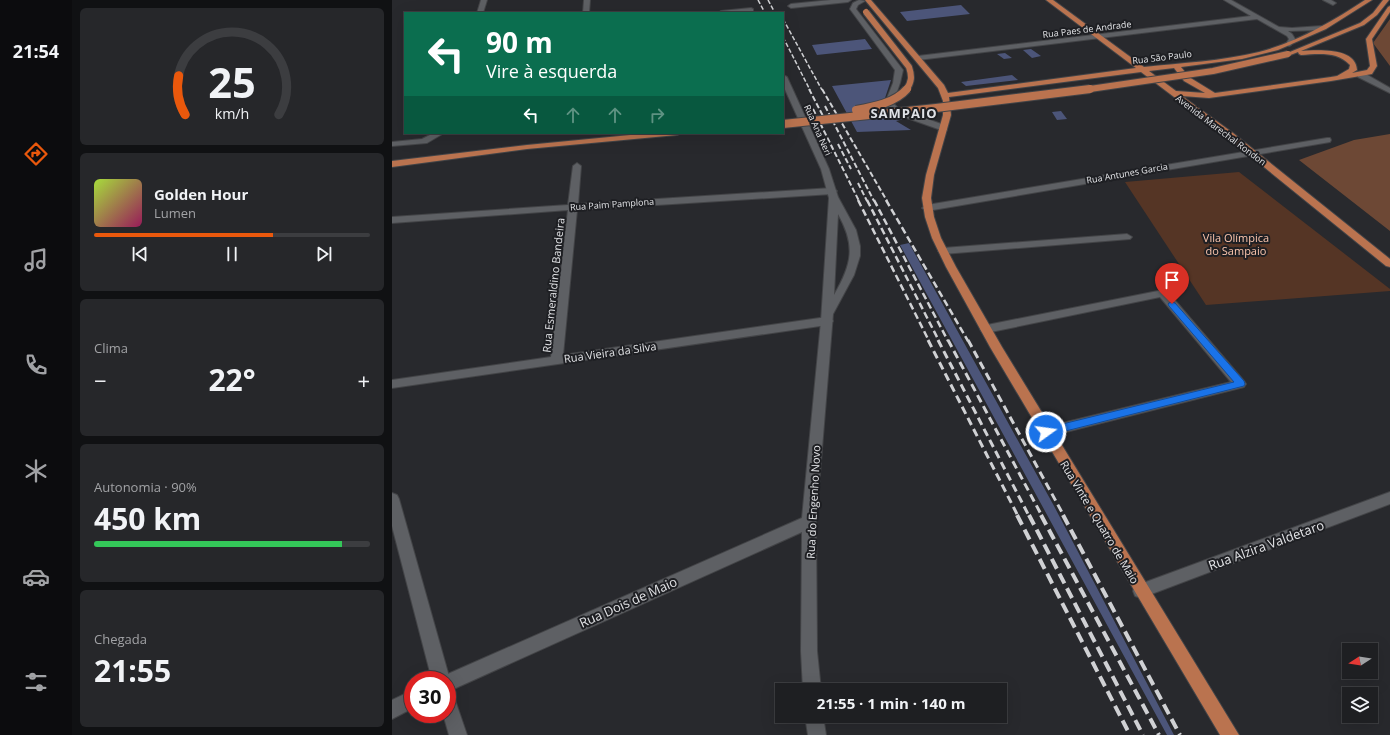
<!DOCTYPE html>
<html lang="pt">
<meta charset="utf-8">
<style>
body{margin:0;font-family:"Open Sans",sans-serif;background:#26272a;color:#f1f3f6;height:100vh;display:flex;flex-direction:column;font-size:15px;white-space:nowrap}
*{box-sizing:border-box;margin:0}
p{font-size:13px;color:#a1a2a5}
.icon{flex:none;width:22px;height:22px;fill:none;stroke:currentColor;stroke-width:2;stroke-linecap:round;stroke-linejoin:round}
.map{position:relative;flex:1;overflow:hidden}
.drawer{display:flex;flex-direction:column;gap:8px;padding:8px;background:#101113;width:320px}
.drawer>*{flex:none}
.top-card{position:absolute;left:12px;top:12px;width:380px;height:122px;border-radius:0px;box-shadow:0 4px 16px #0002,0 0 0 1px #3c3d40;background:#0b6e4f;color:#fff;overflow:hidden}
.needle{width:26px;rotate:258deg}
.fabs{position:absolute;left:950px;top:643px;display:grid;gap:8px}
.fabs a{display:grid;place-items:center;width:36px;height:36px;border-radius:0px;background:#1e1f22;box-shadow:0 4px 16px #0002,0 0 0 1px #3c3d40;font-size:20px}
.speed{position:absolute;left:12px;top:671px;display:flex;gap:8px;font-size:20px;font-weight:700;text-align:center}
.speed>*{display:grid;place-content:center;width:52px;height:52px;border-radius:50%;background:#1e1f22;box-shadow:0 4px 16px #0002,0 0 0 1px #3c3d40;line-height:1}
.speed .limit{border:6px solid #d22;background:#fff;color:#111}
.pin{position:absolute;display:grid;place-items:center;width:34px;height:34px;color:#fff;margin:-41px -17px;border-radius:50% 50% 50% 0;rotate:-45deg;box-shadow:0 0 4px #0007}
.pin .icon{rotate:45deg}
.me{position:absolute;width:44px;margin:-22px;rotate:76deg;stroke-linejoin:round;filter:drop-shadow(0 0 3px #0008)}
.turn{display:flex;align-items:center;gap:14px;height:84px;padding:0 16px;font-size:18px}
.turn .icon{width:52px;height:52px;stroke-width:2.5}
.turn b{display:block;font-size:28px;line-height:34px}
.lanes{display:flex;align-items:center;height:38px;padding:0 16px;background:#0003;justify-content:center;gap:20px;direction:ltr}
.lanes .off{opacity:.35}
.big{font-size:30px;font-weight:700;line-height:1.1}
.drawer .tile{flex:1;display:flex;flex-direction:column;justify-content:center;gap:6px;min-width:0;padding:0 14px;border-radius:6px;background:#26272a}
.drawer .dial{align-items:center;gap:0}
.dial svg{height:104px;overflow:visible;fill:none;stroke:#3c3d40;stroke-width:7;stroke-linecap:round;text-anchor:middle}
.dial text{fill:#f1f3f6;stroke:none}
.song{display:flex;align-items:center;gap:12px}
.cover{width:48px;height:48px;border-radius:6px;background:linear-gradient(135deg,hsl(80 70% 55%),hsl(330 70% 35%))}
.played{height:4px;border-radius:2px;background:linear-gradient(90deg,#ea580c 65%,#3c3d40 65%)}
.keys{display:flex;justify-content:space-around;direction:ltr}
.heat{display:flex;justify-content:space-between;align-items:center;font-size:22px;direction:ltr}
.charge{height:6px;border-radius:3px;background:linear-gradient(90deg,#34c759 90%,#3c3d40 0)}
.trip{position:absolute;left:383px;top:683px;width:232px;height:40px;border-radius:0px;background:#1e1f22;box-shadow:0 4px 16px #0002,0 0 0 1px #3c3d40;font-weight:700;line-height:40px;text-align:center}
main{display:flex;flex:1;min-height:0}
.dock{display:flex;flex-direction:column;width:72px;justify-content:space-around;align-items:center;background:#0c0c0e;color:#a1a2a5}
.dock .icon{width:28px;height:28px}
.dock .selected{color:#ea580c}
.dock b{font-size:18px;color:#f1f3f6}
.map>svg:first-child{display:block}
</style>
<main>
<nav class="dock">
<b>21:54</b>
<svg class="icon selected" aria-label="directions" viewBox="0 0 24 24"><path d="M12 3l9 9-9 9-9-9zM9 14v-3h6M13 9l2 2-2 2"/></svg>
<svg class="icon" aria-label="music" viewBox="0 0 24 24"><path d="M9 18V5l10-2v13"/><circle cx="6" cy="18" r="3"/><circle cx="16" cy="16" r="3"/></svg>
<svg class="icon" aria-label="phone" viewBox="0 0 24 24"><path d="M5 4h4l2 5-3 2q2 4 5 5l2-3 5 2v4C11 20 4 13 5 4z"/></svg>
<svg class="icon" aria-label="climate" viewBox="0 0 24 24"><path d="M12 3v18M4 7l16 10M4 17L20 7"/></svg>
<svg class="icon" aria-label="car" viewBox="0 0 24 24"><path d="M5 17H2v-5l4-1 3-4h7l3 4 3 1v5h-3M9 17h6M6 11h13"/><circle cx="7" cy="17" r="2"/><circle cx="17" cy="17" r="2"/></svg>
<svg class="icon" aria-label="filters" viewBox="0 0 24 24"><path d="M4 7h16M4 17h16"/><circle cx="9" cy="7" r="2"/><circle cx="15" cy="17" r="2"/></svg>
</nav>
<section class="drawer">
<div class="tile dial"><svg viewBox="0 0 100 80">
<path d="M14 69A42 42 0 1 1 86 69"/>
<path d="M14 69A42 42 0 0 1 9 39" stroke="#ea580c"/>
<text x="50" y="56" font-size="32" font-weight="700">25</text>
<text x="50" y="72" font-size="11">km/h</text>
</svg></div>
<div class="tile">
<div class="song"><i class="cover"></i><div><b>Golden Hour</b><p>Lumen</p></div></div>
<div class="played"></div>
<div class="keys"><svg class="icon" aria-label="previous" viewBox="0 0 24 24"><path d="M18 5L8 12l10 7zM5 5v14"/></svg><svg class="icon" aria-label="pause" viewBox="0 0 24 24"><path d="M8 5v14M16 5v14"/></svg><svg class="icon" aria-label="next" viewBox="0 0 24 24"><path d="M6 5l10 7-10 7zM19 5v14"/></svg></div>
</div>
<div class="tile"><p>Clima</p>
<div class="heat"><a>−</a><b class="big">22°</b><a>+</a></div>
</div>
<div class="tile"><p>Autonomia · 90%</p><b class="big">450 km</b><div class="charge"></div></div>
<div class="tile"><p>Chegada</p><b class="big">21:55</b></div>
</section>
<div class="map">
<svg width="998" height="735" viewBox="0 0 998 735">
<rect width="100%" height="100%" fill="#28292d"/>
<path fill="#553525" d="M847 172 998 289V291L814 305 733 182Z"/>
<path fill="#6d4835" d="M998 19V66L981 43Z
M998 134V231L907 160 962 140Z"/>
<path fill="#4c5579" d="M569 5 578 14 515 21 508 12Z
M473 39 480 49 425 55 420 45Z
M639 49 649 56 640 58 631 50Z
M613 53 620 58 612 59 605 54Z
M620 75 626 80 574 86 569 82Z
M499 80 493 98 492 106 495 112 512 119 504 121 519 130 465 132 440 86Z
M669 111 675 119 665 120 660 112Z
M517 243 662 506 782 735H775L508 245Z"/>
<g fill="none" stroke-linecap="round" stroke-linejoin="round">
<g stroke="#434447" stroke-width="2">
<path id="street" d="M192 0H198L197 13H191Z
M439 0H459L456 2 399 8 396 6 399 4Z
M467 0 473 1 466 5 464 9 511 70 508 83 501 103 507 109 555 126V130H549L501 113 493 103 501 83 503 70 458 9 461 3Z
M832 0H839L887 27 900 28 930 26 933 28 930 30 896 31 900 34 903 39 899 45 897 46 894 44 897 39 895 36 865 19 526 60 523 58 526 56 859 16Z
M931 0H939L944 3 941 5Z
M966 73H972L998 88V93L966 77Z
M42 133H52L35 143 0 146V142L30 139Z
M935 138H938L939 140 938 142 535 211 530 208 535 205Z
M185 163 189 166 186 204 440 188 445 191 440 194 185 210 171 355 435 317 439 318 441 321 439 324 435 325 0 388V380L159 357 176 210 0 223V217L176 205 181 166Z
M735 234 740 237 738 239 551 254 546 251 551 248Z
M771 290 775 291 852 381 854 384 852 387 654 437 649 435 647 432 649 429 654 427 839 382 768 297 594 333 590 332 588 329 590 326Z
M998 492V504L749 598 743 596 741 591 743 586Z
M0 493 5 495 7 499 58 680 55 686V680H40L0 526Z
M55 691 61 694 75 735H57L51 714H55Z"/>
</g>
<g stroke="#434447" stroke-width="2">
<path id="secondary" d="M89 0H95L91 13H85Z
M359 8 361 9V11L326 13 329 11Z
M391 75 395 77 437 169 446 197 464 230 468 246V256L462 275 441 314 424 522 425 651 429 690H411L409 651 410 532 55 692V680H48L49 677 410 518 429 321 437 198 429 169 391 85ZM446 214C464 246 460 264 442 295Z
M21 690V708L0 719V700Z
M413 716H431L434 735H416Z"/>
</g>
<g stroke="#434447" stroke-width="2">
<path id="primary" d="M473 0H479L552 85 556 93 744 68 654 0H661L752 67C790 63 830 61 867 52 905 42 940 22 973 0H980L934 29 886 50 850 59 789 67 797 77 823 93 939 77 945 76 957 69 958 65C945 51 926 54 909 55L907 54 906 52 896 56 893 54 968 23 981 13 991 0H997L985 15 972 25 909 51C925 50 964 47 965 70L960 73 975 70 978 66 974 39 996 7 998 6V12L980 39 985 66 980 74 939 81 817 98 790 96 841 133 998 259V267L994 266 835 137 749 72 557 97 559 115 542 175 539 198 542 217 549 238 564 267 610 347 847 735H828L598 347 554 267 540 238 533 217 530 198 534 175 551 115V101L546 88ZM782 68 792 81 813 93 784 91 757 71Z
M259 133H289L285 135 135 149 0 167V161L135 145Z"/>
</g>
<use href="#street" fill="#5e6064" fill-rule="evenodd"/>
<use href="#secondary" fill="#5e6064" fill-rule="evenodd"/>
<use href="#primary" fill="#ba734f" fill-rule="evenodd"/>
<path stroke="#d0d1d4" stroke-width="1.5" stroke-dasharray="4.5 2" stroke-linecap="butt" d="M366 0 373 13
M376 0 383 13
M391 19 430 90
M391 37 418 90"/>
<path stroke="#d0d1d4" stroke-width="2" stroke-dasharray="5.5 2.5" stroke-linecap="butt" d="M417 89 431 116
M430 89 495 201
M433 106 482 201
M421 109 467 201
M446 144 459 169
M466 183 475 201"/>
<path stroke="#d0d1d4" stroke-width="2.5" stroke-dasharray="7 3.5" stroke-linecap="butt" d="M466 200 537 341
M475 200 547 341
M482 200 556 341
M494 200 576 341"/>
<path stroke="#d0d1d4" stroke-width="3" stroke-dasharray="8 4.5" stroke-linecap="butt" d="M536 340 626 516
M546 340 637 516
M556 340 650 516
M576 340 672 516"/>
<path stroke="#d0d1d4" stroke-width="4" stroke-dasharray="11 5.5" stroke-linecap="butt" d="M625 515 738 735
M637 515 751 735
M649 515 767 735
M671 515 788 735"/>
<g stroke="#434447" stroke-width="8" stroke-linecap="butt">
<path id="primary-bridge-far1" d="M474 12 517 67C520 76 520 82 514 90
M691 90 821 71 896 54"/>
</g>
<g stroke="#434447" stroke-width="10" stroke-linecap="butt">
<path id="primary-bridge" d="M464 110C481 107 503 103 515 89
M391 124 544 108 698 89"/>
</g>
<use href="#primary-bridge-far1" stroke="#ba734f" stroke-width="6"/>
<use href="#primary-bridge" stroke="#ba734f" stroke-width="8"/>
</g>
<path fill="#1a73e8" stroke="#114b97" d="M780 302 783 303 852 381 853 384 852 386 654 436 651 434 649 432 651 429 654 428 842 382 777 306 776 304 777 303Z"/>
<g text-anchor="middle" dominant-baseline="central" stroke-width="4" stroke-linejoin="round" paint-order="stroke">
<g font-size="9" fill="#e3e4e7" stroke="#1e1f23">
<text transform="translate(695 29) rotate(-7)">Rua Paes de Andrade</text>
<text transform="translate(770 57) rotate(-7)">Rua São Paulo</text>
<text transform="translate(426 130) rotate(66)">Rua Ana Neri</text>
<text transform="translate(829 130) rotate(37)">Avenida Marechal Rondon</text>
<text transform="translate(735 173) rotate(-10)">Rua Antunes Garcia</text>
<text transform="translate(220 204) rotate(-4)">Rua Paim Pamplona</text>
</g>
<g font-size="11" fill="#fec7ae" stroke="#1e1f23">
<text x="844" y="237">Vila Olímpica<tspan x="844" dy="13">do Sampaio</tspan></text>
</g>
<g font-size="11" fill="#e3e4e7" stroke="#1e1f23">
<text transform="translate(161 285) rotate(-84)">Rua Esmeraldino Bandeira</text>
<text transform="translate(218 352) rotate(-8)">Rua Vieira da Silva</text>
<text transform="translate(421 502) rotate(-87)">Rua do Engenho Novo</text>
<text transform="translate(708 522) rotate(59)">Rua Vinte e Quatro de Maio</text>
</g>
<g font-size="13" font-weight="bold" letter-spacing="1" fill="#e0e2e7" stroke="#1e1f23">
<text x="512" y="113">SAMPAIO</text>
</g>
<g font-size="13" fill="#e3e4e7" stroke="#1e1f23">
<text transform="translate(874 545) rotate(-20)">Rua Alzira Valdetaro</text>
<text transform="translate(236 602) rotate(-24)">Rua Dois de Maio</text>
</g>
</g>
</svg>
<div class="fabs">
<a><svg class="needle" viewBox="-14 -14 28 28"><path d="M0-13l5 13h-10z" fill="#e53935"/><path d="M0 13l5-13h-10z" fill="#a1a2a5"/></svg></a>
<a><svg class="icon" aria-label="layers" viewBox="0 0 24 24"><path d="M12 4l9 5-9 5-9-5zM3 14l9 5 9-5"/></svg></a>
</div>
<div class="speed"><div class="limit">30</div></div>
<div class="pin" style="left:780px;top:304px;background:#d93025"><svg class="icon" aria-label="arrive" viewBox="0 0 24 24"><path d="M6 21V4h12l-3 4 3 4H6"/></svg></div>
<svg class="me" style="left:654px;top:432px" viewBox="-20 -20 40 40"><circle r="17" fill="#1a73e8" stroke="#fff" stroke-width="3"/><path d="M0-11L8 9 0 5-8 9z" fill="#fff"/></svg>
<div class="trip">21:55 · 1 min · 140 m</div>
<div class="top-card">
<div class="turn"><svg class="icon" aria-label="left" viewBox="0 0 24 24"><path d="M17 20v-9H6M10 6l-5 5 5 5"/></svg><div><b>90 m</b>Vire à esquerda</div></div>
<div class="lanes"><svg class="icon" aria-label="left" viewBox="0 0 24 24"><path d="M17 20v-9H6M10 6l-5 5 5 5"/></svg><svg class="icon off" aria-label="ahead" viewBox="0 0 24 24"><path d="M12 20V5M6 11l6-6 6 6"/></svg><svg class="icon off" aria-label="ahead" viewBox="0 0 24 24"><path d="M12 20V5M6 11l6-6 6 6"/></svg><svg class="icon off" aria-label="right" viewBox="0 0 24 24"><path d="M7 20v-9h11M14 6l5 5-5 5"/></svg></div>
</div>
</div>
</main>
